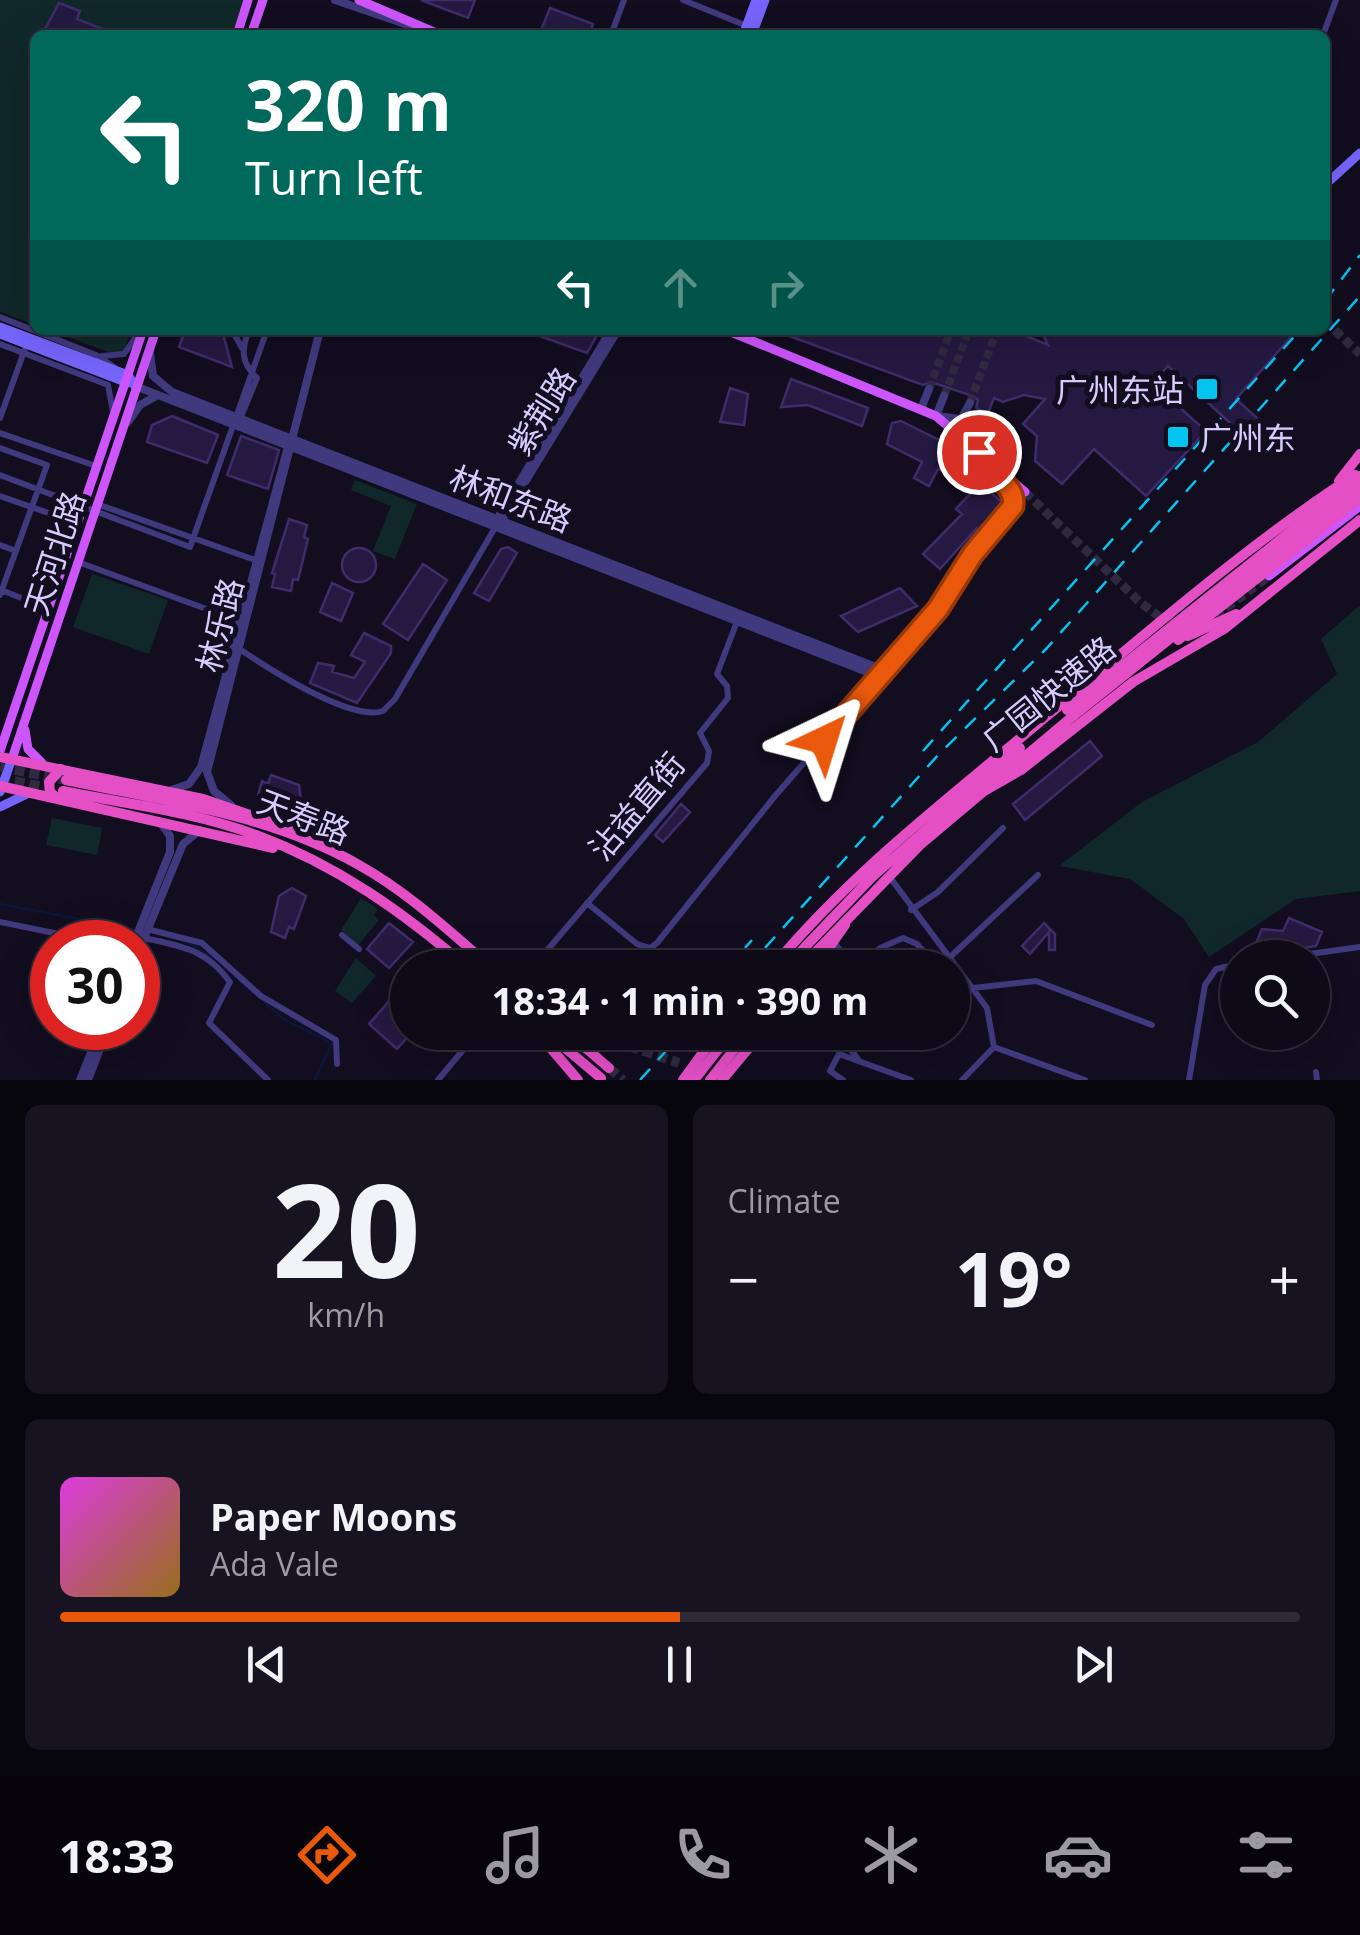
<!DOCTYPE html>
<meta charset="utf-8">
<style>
body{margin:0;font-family:"Open Sans","Noto Sans SC",sans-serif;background:#171320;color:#f1f3f6;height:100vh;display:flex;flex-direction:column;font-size:38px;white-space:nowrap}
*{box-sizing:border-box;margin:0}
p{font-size:32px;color:#9b9aa1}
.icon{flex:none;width:55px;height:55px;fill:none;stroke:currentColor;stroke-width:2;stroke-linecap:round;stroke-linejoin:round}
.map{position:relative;height:1080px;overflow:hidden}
.sheet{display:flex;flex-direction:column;gap:25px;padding:25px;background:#08060d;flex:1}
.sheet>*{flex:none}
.banner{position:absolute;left:30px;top:30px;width:1300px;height:305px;border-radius:15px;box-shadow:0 10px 40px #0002,0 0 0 2px #2e2b36;background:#00695c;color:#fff;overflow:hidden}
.controls{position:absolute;left:1220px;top:940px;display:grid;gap:20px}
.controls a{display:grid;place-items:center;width:110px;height:110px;border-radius:50%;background:#0e0a17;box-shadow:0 10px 40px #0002,0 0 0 2px #2e2b36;font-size:50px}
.speed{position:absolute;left:30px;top:920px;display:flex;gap:20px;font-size:50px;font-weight:700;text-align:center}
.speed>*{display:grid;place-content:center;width:130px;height:130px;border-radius:50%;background:#0e0a17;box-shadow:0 10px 40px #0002,0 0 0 2px #2e2b36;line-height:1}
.speed .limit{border:15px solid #d22;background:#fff;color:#111}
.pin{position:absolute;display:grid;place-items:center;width:85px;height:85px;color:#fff;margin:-42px;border:5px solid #fff;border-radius:50%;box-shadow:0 2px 10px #0007}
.me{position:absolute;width:110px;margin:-55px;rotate:41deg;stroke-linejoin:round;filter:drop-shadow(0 0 8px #0008)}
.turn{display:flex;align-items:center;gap:35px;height:210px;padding:0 50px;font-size:45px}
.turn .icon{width:130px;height:130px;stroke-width:2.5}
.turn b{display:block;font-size:70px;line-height:85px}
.lanes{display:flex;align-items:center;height:95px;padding:0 50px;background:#0003;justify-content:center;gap:50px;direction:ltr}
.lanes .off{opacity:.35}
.big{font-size:75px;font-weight:700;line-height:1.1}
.sheet .tile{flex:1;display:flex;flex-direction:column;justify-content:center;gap:15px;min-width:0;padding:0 35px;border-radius:15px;background:#171320}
.sheet .dial{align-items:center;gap:0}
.dial b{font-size:130px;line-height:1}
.song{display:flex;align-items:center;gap:30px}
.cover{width:120px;height:120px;border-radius:15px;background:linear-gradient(135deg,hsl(300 70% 55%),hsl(40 70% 35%))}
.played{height:10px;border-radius:5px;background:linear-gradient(90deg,#ea580c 50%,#2e2b36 50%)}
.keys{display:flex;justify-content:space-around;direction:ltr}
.heat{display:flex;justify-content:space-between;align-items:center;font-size:55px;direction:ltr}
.sheet .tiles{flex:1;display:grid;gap:25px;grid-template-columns:1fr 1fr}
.tile:last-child{grid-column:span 2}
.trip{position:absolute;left:390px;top:950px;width:580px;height:100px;border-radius:50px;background:#0e0a17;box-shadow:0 10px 40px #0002,0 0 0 2px #2e2b36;font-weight:700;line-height:100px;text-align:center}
.dock{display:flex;height:160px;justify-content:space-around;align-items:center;background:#060409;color:#9b9aa1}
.dock .icon{width:70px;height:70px}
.dock .current{color:#ea580c}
.dock b{font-size:45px;color:#f1f3f6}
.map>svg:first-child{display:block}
</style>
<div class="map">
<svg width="1360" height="1080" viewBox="0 0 1360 1080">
<rect width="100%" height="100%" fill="#120d1f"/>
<path fill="#102829" d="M0 0H245L233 35H35V325L0 312Z
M49 330H131L122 357Z
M355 480 417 504 395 559 373 551 391 506 351 490Z
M92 574 168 600 149 654 73 627Z
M1360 605V891L1296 899 1209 957 1184 919 1130 879 1059 866 1142 802 1258 742 1337 674 1321 639Z
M52 818 102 828 97 855 46 845Z
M361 898 378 909 374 915 379 920 358 945 341 930Z
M356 958 376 976 352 1003 335 991Z"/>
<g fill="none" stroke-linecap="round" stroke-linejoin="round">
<path stroke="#0a173b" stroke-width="2.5" d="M0 904 137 930
M189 943 215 959
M233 975 285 1020 332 1043 315 1080"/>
</g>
<path fill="#241940" stroke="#3e2c6b" stroke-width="2.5" d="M421 0H475L468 18Z
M59 3 80 11 77 19 118 35 60 31 42 35Z
M550 8 593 24 589 35H539Z
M185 330H222L232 367 179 347Z
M523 330H600L587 353Z
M773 330H1025L1024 335 1048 345 1041 330H1297L1236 399 1257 418 1242 434 1168 366 1152 383 1206 431 1146 496 1094 449 1062 484 1035 461 1037 436 1023 424 1045 399 1024 395 1003 402 994 398 988 413 976 408 978 400 973 396 931 382 923 385Z
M791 379 868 408 862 426 808 405 781 407Z
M730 388 748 394 744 425 720 422Z
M172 416 218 435 207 463 147 442 152 425Z
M901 421 959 450 964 460 960 469 949 474 938 469 929 486 914 478 922 462 887 444 892 423Z
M241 436 279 450 268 489 227 475Z
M980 483 1005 505 982 532 977 528 940 569 923 554 962 514 956 509Z
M289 519 307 525 304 537 308 539 298 580 293 579 291 591 272 587 275 574 272 573Z
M508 547 517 553 489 601 474 593 501 549Z
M342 565a17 17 0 1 1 34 0a17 17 0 1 1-34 0Z
M423 564 447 580 408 640 383 624Z
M332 583 353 593 341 621 320 612Z
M900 588 917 606 858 632 841 616Z
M364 633 391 646V653L357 703 310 683 318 663 334 666 332 672 354 678 365 662 351 655Z
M1090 741 1102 756 1025 820 1013 804Z
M271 775 299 785 301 800 291 806 258 795 262 781 268 784Z
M681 804 690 812 663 842 655 835Z
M292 888 306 896 294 929 289 927 285 938 271 932 279 896Z
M1289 918 1322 932 1316 946 1299 949 1277 940 1271 954 1254 948 1262 929 1283 931Z
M389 923 413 942 389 968 367 949Z
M1044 923 1055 934V950H1049V932L1030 954 1022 946Z
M391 999 408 1015V1032H412L397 1049 369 1024Z"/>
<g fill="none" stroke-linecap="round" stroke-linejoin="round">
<path stroke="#2f2a40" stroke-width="8" stroke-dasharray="8 4" stroke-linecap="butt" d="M929 389 951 330
M944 396 969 330
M970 403 997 330"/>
<path stroke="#2f2a40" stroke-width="9" stroke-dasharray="9 4.5" stroke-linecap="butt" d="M1325 321 1360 354
M1025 492 1141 603 1160 617 1182 624
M1215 616 1269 576"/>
<path stroke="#2f2a40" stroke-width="10" stroke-dasharray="10 5" stroke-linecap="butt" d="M0 767 66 780
M0 778 58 790
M629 1046 679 1063
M609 1068 623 1080"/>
<path stroke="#41397d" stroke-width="6" d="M683 0 747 26
M611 35 624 0
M1323 35 1336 0
M0 317 96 355 114 367
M232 330 242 348
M0 344 108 385 113 412
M102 356 124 354 138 334
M0 418 25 349
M240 419 257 378C241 363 241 350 249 330
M0 433 96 466
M0 448 47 465 0 595
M0 475 190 547 267 330
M0 496 77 523
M97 504 255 560
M0 545 16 551
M78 562 239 621
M1 590 49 609
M238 648C266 667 350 722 383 711L395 699 496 526
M889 876 987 1008 994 1047
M587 903 637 944 650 948 657 943 775 796 938 609 972 555 1013 506C1016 482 985 476 980 453
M911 910 938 892 1003 828
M0 922 98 942
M147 929 202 943 261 996 336 1040 337 1064
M342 935 359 949
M144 938C181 946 206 949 230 982L209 1023 268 1080
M834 943 856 968
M1281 958 1360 947
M948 959 1038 875
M532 968 707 763 709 751 700 733 728 698 727 686 717 674 738 619
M861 968 880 948 903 938 917 944 935 964 945 955
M973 988 1036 981 1152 1025
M837 1032 858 1059
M1316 1072 1317 1080
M438 1080 478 1032
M843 1080 830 1071 839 1054 911 1080
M962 1080 994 1047 1085 1080
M1189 1080 1205 985 1216 969 1238 964"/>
<path stroke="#41397d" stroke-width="8" d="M335 0 434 34
M150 353 153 376 172 392 886 671
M135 386 880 677
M944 396 936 416 961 419 970 403
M921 409 929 389
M128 422 140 405 158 395
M496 521 611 330
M500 523 618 330
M171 790 189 784 201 767 289 443
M231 805 214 791 207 772 320 330
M134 942 170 852V836L160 822
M138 953 183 844 200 830
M80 1080 101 1028
M88 1080 108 1028"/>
<path stroke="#7665fc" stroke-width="9" d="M743 35 756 0
M752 35 765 0
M1325 185 1360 153
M0 327 128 375 135 386
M0 334 128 383
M0 792 12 759
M0 807 29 793"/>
<path stroke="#cc55fc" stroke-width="9" d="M359 0 441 35
M237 35 248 0
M251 35 263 0
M726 330 936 416 1025 492
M1269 576 1360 506
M25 730 28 749 42 763
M0 751 143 330
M12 759 156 330"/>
<path stroke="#e44fc6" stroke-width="10" d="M1339 481 1360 454
M1188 636 1236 614
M1178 640 1360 498
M0 757 203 799 291 829
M66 780C165 801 269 814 359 865 409 893 449 931 492 968
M0 786 273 848
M63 791C127 804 195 812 256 835 337 865 403 912 468 968
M979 794 1021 770 1133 682 1224 629 1360 520
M57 798 50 792 49 782 61 769
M772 968C852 871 953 795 1048 715 1147 633 1247 545 1355 475
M785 968 872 877 1020 748
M800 968 920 845 1073 716
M815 968 845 925
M537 1032 578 1080
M546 1032 601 1078
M567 1032 609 1068
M595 1032 629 1046
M683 1080 718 1032
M722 1080 762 1032"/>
<path stroke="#04c5f2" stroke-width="2.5" stroke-dasharray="15 12" stroke-linecap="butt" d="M1325 301 1360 255
M923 751 1300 330
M727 968 752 940
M747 968 939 754 1047 648 1360 296
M640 1080 683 1032"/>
<path stroke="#e44fc6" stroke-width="10" d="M1067 710 1360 476
M1073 716 1360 487
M694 1080 732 1032
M710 1080 748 1032"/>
</g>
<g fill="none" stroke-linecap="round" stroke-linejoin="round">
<g stroke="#983908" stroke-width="25">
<path id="route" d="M824 740 938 609 972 555 1013 506C1017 483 985 474 979 452"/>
</g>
<use href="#route" stroke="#ea580c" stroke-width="18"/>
</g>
<g fill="#04c5f2" stroke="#120d1f" stroke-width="4">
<rect x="1195" y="377" width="24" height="24" rx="5"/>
<rect x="1166" y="425" width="24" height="24" rx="5"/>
</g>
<g text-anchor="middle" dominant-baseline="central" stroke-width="10" stroke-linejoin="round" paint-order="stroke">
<g font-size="32" fill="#d6ccfe" stroke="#120d1f" text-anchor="end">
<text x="1184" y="389">广州东站</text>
<text x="1200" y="437" text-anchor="start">广州东</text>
</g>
<g font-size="32" fill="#d6ccfe" stroke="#120d1f">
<text transform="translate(541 411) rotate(-58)">紫荆路</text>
<text transform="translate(511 498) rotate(21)">林和东路</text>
<text transform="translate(54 553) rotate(-72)">天河北路</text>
<text transform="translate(219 625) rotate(-75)">林乐路</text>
<text transform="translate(1048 693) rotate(-39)">广园快速路</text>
<text transform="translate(636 806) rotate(-50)">沾益直街</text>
<text transform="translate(304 816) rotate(21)">天寿路</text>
</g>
</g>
</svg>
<div class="controls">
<a><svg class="icon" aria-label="search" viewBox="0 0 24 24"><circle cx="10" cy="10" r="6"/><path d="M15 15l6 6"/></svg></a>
</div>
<div class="speed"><div class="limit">30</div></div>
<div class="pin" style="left:979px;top:452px;background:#d93025"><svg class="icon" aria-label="arrive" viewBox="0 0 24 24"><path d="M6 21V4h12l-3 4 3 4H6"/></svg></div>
<svg class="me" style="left:824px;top:740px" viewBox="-20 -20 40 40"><path d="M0-17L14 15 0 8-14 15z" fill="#ea580c" stroke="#fff" stroke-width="4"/></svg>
<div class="trip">18:34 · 1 min · 390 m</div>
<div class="banner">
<div class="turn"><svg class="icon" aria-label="left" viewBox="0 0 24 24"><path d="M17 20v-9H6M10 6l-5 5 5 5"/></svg><div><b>320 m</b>Turn left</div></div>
<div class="lanes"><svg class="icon" aria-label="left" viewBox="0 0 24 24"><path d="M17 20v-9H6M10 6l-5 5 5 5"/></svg><svg class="icon off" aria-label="ahead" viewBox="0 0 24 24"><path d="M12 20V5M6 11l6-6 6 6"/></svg><svg class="icon off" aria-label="right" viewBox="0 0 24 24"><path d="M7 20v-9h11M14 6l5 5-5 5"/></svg></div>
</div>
</div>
<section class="sheet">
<div class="tiles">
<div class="tile dial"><b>20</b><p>km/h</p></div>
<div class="tile"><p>Climate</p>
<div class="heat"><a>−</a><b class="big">19°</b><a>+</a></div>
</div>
<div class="tile">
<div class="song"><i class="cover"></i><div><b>Paper Moons</b><p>Ada Vale</p></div></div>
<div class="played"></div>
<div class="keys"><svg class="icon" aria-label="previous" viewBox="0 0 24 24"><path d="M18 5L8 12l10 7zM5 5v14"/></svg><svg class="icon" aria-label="pause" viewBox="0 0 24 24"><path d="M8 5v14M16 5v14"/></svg><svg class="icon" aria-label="next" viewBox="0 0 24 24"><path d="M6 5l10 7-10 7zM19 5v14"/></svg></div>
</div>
</div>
</section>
<nav class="dock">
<b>18:33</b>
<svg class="icon current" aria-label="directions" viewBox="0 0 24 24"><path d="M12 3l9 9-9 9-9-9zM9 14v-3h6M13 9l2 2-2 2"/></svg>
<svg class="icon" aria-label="music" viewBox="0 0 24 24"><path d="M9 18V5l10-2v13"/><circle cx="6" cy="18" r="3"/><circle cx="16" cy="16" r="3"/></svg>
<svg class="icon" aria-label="phone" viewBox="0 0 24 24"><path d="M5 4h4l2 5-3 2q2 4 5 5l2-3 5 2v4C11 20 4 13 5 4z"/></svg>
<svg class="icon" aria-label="climate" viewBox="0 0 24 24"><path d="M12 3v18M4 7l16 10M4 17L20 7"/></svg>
<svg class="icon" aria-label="car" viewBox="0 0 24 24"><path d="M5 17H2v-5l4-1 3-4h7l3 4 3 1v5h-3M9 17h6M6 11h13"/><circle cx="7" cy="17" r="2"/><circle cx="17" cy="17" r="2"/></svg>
<svg class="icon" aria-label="filters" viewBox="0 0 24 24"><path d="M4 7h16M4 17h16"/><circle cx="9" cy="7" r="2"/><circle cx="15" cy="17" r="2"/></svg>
</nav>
